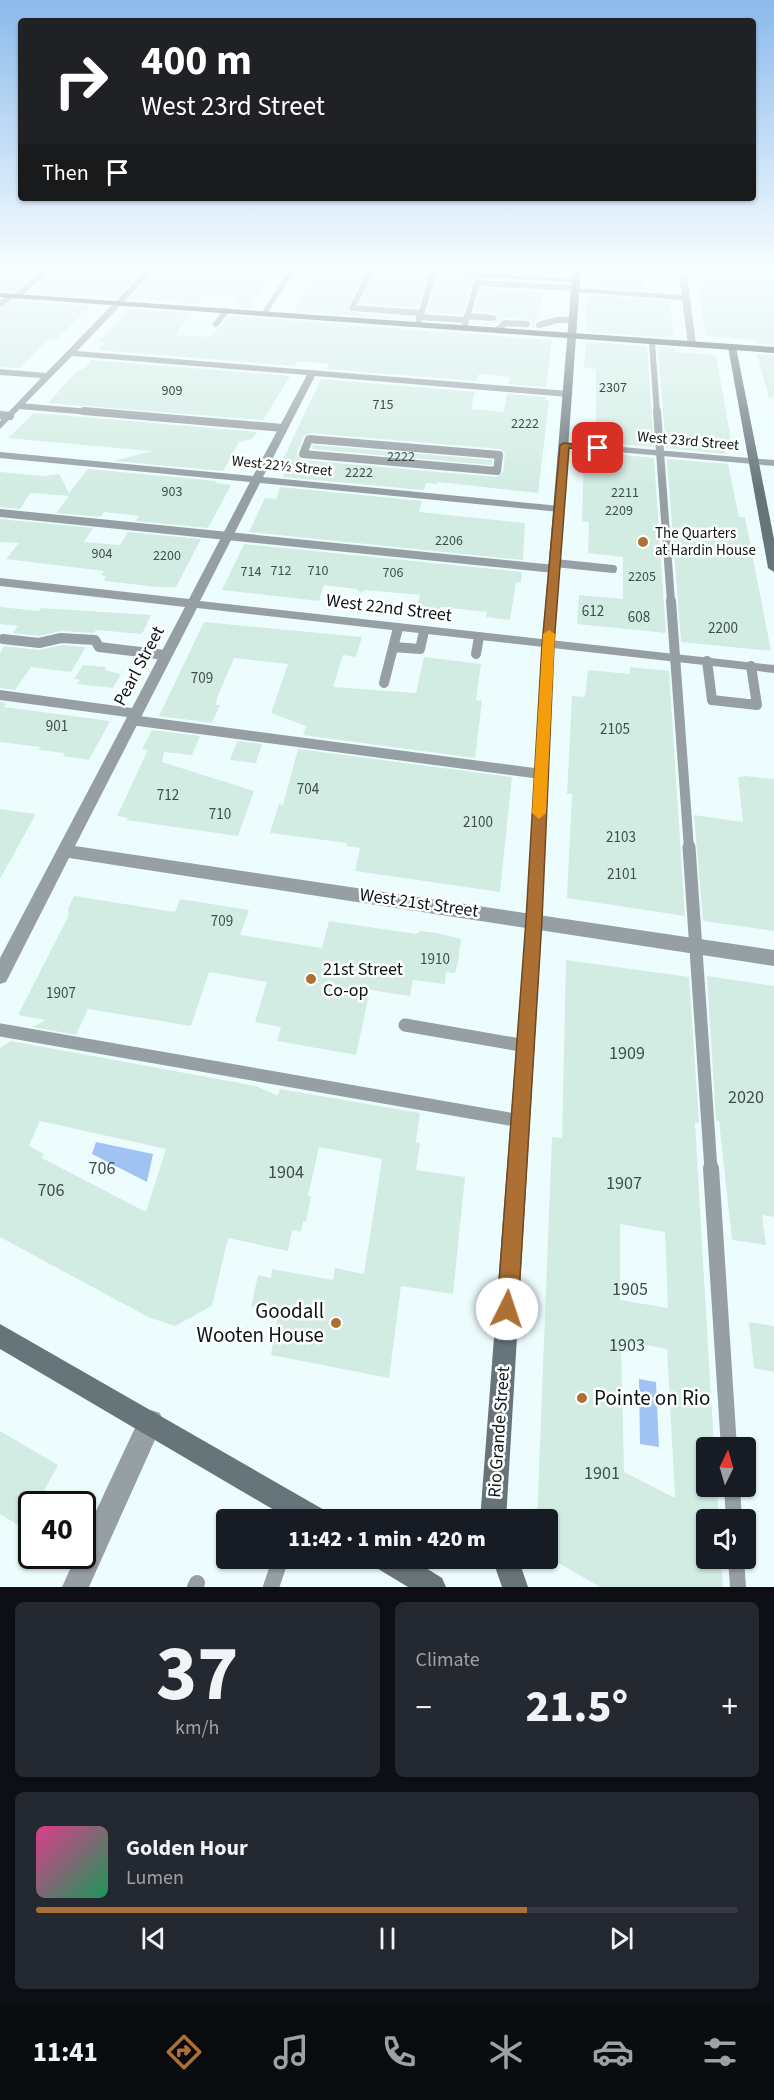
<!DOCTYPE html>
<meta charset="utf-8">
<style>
body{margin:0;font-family:"Source Sans 3",sans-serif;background:#242831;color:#f1f3f6;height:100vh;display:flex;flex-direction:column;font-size:22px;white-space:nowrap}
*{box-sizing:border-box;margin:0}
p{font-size:20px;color:#9ea1a6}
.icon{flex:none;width:33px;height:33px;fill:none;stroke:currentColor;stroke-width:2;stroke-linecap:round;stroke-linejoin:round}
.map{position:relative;height:1587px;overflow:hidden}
.drawer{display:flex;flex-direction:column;gap:15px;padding:15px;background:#0d0f14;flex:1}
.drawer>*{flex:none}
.guide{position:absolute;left:18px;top:18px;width:738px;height:183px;border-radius:6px;box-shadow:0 2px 4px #0004;background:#202124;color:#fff;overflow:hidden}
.needle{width:39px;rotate:5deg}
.fabs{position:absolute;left:696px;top:1437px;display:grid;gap:12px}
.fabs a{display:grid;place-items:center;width:60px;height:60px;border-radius:6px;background:#171b24;box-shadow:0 2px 4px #0004;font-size:30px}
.speed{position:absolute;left:18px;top:1491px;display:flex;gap:12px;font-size:30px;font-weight:700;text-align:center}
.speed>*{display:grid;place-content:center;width:78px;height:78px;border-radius:50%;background:#171b24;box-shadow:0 2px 4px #0004;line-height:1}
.speed .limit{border:3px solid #111;border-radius:9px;background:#fff;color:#111}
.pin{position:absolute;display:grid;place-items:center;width:51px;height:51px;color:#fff;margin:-26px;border-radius:12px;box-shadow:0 3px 9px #0006}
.me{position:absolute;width:66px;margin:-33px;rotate:4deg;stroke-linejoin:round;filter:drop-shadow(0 0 4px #0008)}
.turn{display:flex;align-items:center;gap:21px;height:126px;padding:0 24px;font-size:27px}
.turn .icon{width:78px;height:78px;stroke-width:2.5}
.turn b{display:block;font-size:42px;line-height:51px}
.then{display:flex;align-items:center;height:57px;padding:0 24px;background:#0003;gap:12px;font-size:22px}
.big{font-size:45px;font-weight:800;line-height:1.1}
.drawer .card{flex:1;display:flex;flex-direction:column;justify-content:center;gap:9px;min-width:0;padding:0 21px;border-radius:9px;background:#242831}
.drawer .dial{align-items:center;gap:0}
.dial b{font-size:78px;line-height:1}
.song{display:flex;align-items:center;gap:18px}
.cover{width:72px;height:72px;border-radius:9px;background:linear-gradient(135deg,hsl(330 70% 55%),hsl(150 70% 35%))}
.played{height:6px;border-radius:3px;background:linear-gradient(90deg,#ad7034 70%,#363941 70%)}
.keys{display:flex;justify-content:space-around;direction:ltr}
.heat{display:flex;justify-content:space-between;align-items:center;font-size:33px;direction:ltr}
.drawer .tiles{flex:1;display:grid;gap:15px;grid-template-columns:1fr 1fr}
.card:last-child{grid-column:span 2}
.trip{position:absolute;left:216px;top:1509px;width:342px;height:60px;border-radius:6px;background:#171b24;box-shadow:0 2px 4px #0004;font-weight:800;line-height:60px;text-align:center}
.tabs{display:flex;height:96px;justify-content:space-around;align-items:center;background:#090b0e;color:#9ea1a6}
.tabs .icon{width:42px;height:42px}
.tabs .on{color:#ad7034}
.tabs b{font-size:27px;color:#f1f3f6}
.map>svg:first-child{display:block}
</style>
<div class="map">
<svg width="774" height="1587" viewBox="0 0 774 1587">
<rect width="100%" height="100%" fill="#edfdfe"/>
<path fill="#a1c3f3" d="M96 1142 153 1154 147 1182 92 1154Z
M639 1379 656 1382 659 1447 640 1444Z"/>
<path fill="#d3ece3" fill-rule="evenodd" d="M0 267H29L41 268 14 292 0 291Z
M55 267H146L117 297 29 293Z
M159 267H204L274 273 249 308 231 307 237 298 205 295 197 304 131 298Z
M355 267 367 268 347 306 349 312 414 320 295 311 316 273 351 275 356 272Z
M428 267H547L546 275 431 268 417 308 360 303 378 269 419 271 420 268Z
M596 267H643L644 290 595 287Z
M712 267 769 269 774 284V345L755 343 754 340 706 336 697 278 715 279Z
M439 276 474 279 462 314 427 312Z
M481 288 544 292 539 319 534 323 535 328H531L532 322 527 319 504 318 494 325 471 324 493 323 498 319 494 313 474 311Z
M587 295 670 301 674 338 586 332Z
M14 300 16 301 90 306 55 341 48 340 20 368 0 367V309Z
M129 309 191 313 176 335 211 337 229 316 552 340 546 387 508 384 510 377 479 374 477 381 326 369 329 364 298 361 295 366 98 350 104 342H98Z
M586 342 647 346 654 447 596 442V369L584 368Z
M658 347 675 348V352L716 355 733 451 725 450 726 454 666 448Z
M757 354 774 355V397L769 398Z
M91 360 290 376 263 420 48 403 75 373 86 367Z
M321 379 475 392 471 409 504 412 507 394 545 397V400L549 401 538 493 438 482 437 484 426 483 424 490 283 477 285 471 278 470ZM310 433 500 449 505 453 503 472 496 477 302 460 298 457 297 452 304 436Z
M34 413 83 417 257 432 252 439 239 442 223 471 114 461 151 451 8 438Z
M313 445 492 460V465L312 449Z
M596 452 654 458 666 633 577 624 579 595 623 599V557L588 553 589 522 582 521 584 455 596 457Z
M667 459 728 464 739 517H745L771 651 681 642Z
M88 469 217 481 216 483 231 485 208 528 135 521 139 516 104 512 101 517 56 513 69 496 30 493 20 509 0 507V472L43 476 59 474 69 493Z
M280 487 422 501 419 512 525 523 523 560 249 532 265 498 276 499Z
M0 519 93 528 84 542 120 545 128 532 201 539 176 587H158L103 581 106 576 101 575 104 571 6 559 19 543 0 542Z
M244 544 522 572 521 583 516 582 510 620 486 617 487 612 441 607 440 610 416 608 420 595 365 590 361 593 356 589 324 585 319 601 222 590Z
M0 607 39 611 41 608 151 615 142 634 96 630 94 633 61 631 39 636 13 633 18 626 0 624Z
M204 622 362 637 356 657 343 655 333 687 416 693 424 657 481 664 476 700 482 701 475 758 303 735 306 726 271 713 288 664 234 658 217 698 216 705H220L212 723 159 716Z
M62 645 86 647 71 672 31 667 15 690 0 688V653L4 646 39 650Z
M83 665 106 667 105 670 121 674 113 688 77 684 80 680 74 679Z
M630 667 669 671 685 916 567 898 572 794H567L572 696 585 697 588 670 630 674Z
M0 702 7 703 4 707 110 721 89 760 63 756 65 753 39 750 40 747 0 742Z
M152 730 200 736 192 755 164 752 162 762 254 791 238 836 126 820 128 818 117 816 148 750 142 749Z
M237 741 262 744 256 763 230 760Z
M298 749 512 777 500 892 355 871 360 848 346 846 347 843 270 833 279 804 283 805Z
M745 776 774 779V931L703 921 694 815 743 822 738 777Z
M0 809 36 814 0 879Z
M74 896 175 912 180 899 249 910 240 935 322 948 329 921 416 934 420 931 437 933 461 939 458 962 455 973 446 972 445 984 413 980 410 996 370 990 356 1055 277 1041 281 1027 255 1022 267 982 209 972 191 1026 88 1009 76 1035 33 1027 45 1020 18 1015 68 917 69 911H67Z
M566 960 689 977 699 1123H695L714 1448H706V1486H717L719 1520H706V1558H721L723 1587H600L548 1557V1520H537L552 1137 562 1138ZM620 1224 665 1232 668 1308 620 1300ZM621 1341 667 1349 675 1498 624 1472Z
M707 976 774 986V1217L762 1215 766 1245 732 1240 719 1121H716Z
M11 1041 256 1086 278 1096 280 1089 420 1113 416 1142 420 1143 416 1170 465 1177 453 1294 401 1286 389 1378 271 1355 278 1312 251 1307 258 1275 271 1278 272 1269 333 1280 335 1268 364 1274 382 1159 319 1147 308 1196H311L306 1222 303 1221 301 1232 292 1230 288 1251 228 1238 212 1306 175 1326 148 1317 0 1237V1048ZM40 1121 166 1149 146 1212 42 1158 44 1154 29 1146Z
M749 1322 774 1326V1372L754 1368Z
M0 1431 58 1465 37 1504H32V1515L24 1529 0 1514Z"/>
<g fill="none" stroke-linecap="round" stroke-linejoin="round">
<path stroke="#969fa4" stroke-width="6" d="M268 267 293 268
M294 267 351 270
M373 267 352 308 420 313
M17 296 50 267
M0 304 11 296
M467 316 493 318
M419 317 466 320
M216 324 226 311
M539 325 557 320H572
M464 328 477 283 575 288
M497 330 505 323 527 324
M652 342 657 413
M19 406 102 413"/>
<path stroke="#969fa4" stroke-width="8" d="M84 411 283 428
M657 411 671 602
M0 415 10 416
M309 439 499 455 497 471 303 454Z
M0 513 554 569
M555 563 613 569"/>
<path stroke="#969fa4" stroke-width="10" d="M671 601 689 849
M3 639 39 643 61 638 95 640 99 647 165 655
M393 647 420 649 424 631
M476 654 479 637
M707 661 712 700 757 705 751 666
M384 683 398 628
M131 720 541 774"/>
<path stroke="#969fa4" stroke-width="13" d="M689 847 711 1170
M405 1025 526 1046
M0 1030 521 1121"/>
<path stroke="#969fa4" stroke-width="16" d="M711 1168 729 1448
M732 1486 734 1520
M736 1558 738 1587
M195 1587 197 1583
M271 1587 281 1558"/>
<path fill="#969fa4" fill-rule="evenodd" d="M149 267H157L77 351 568 391 573 394 568 397 315 376 263 477 560 506 565 509 560 512 260 483 200 601 774 665V673L197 608 75 846 774 950V966L69 858 6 982 0 984V958L127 717 0 700V690L132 708 185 607 0 586V578L189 599 250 482 0 458V452L253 476 307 375 72 356 0 429V421L41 378 0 375V369L46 373Z
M291 267H298L266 315H260Z
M678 267H686L696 344 692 346 688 344 682 300 575 292 571 290 575 288 682 295Z
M431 270 576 279 580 281 576 283 437 274 421 324 414 326Z
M564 442 774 460V466L561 447 559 445Z
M151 1410 160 1413 163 1422 89 1587H62L76 1556H82V1541L142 1413Z"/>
<path fill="#67757b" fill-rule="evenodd" d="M573 267H581L554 645 542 920 506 1520H480L526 920 542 645Z
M732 344 736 347 774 539V572L768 568 728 347Z
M0 1324 326 1511 330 1520H291L0 1349Z
M371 1558H410L442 1578 446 1587H408L375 1567Z
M492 1558H518L528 1587H502Z"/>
<path fill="#46575f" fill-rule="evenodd" d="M0 293 774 347V353L0 297Z"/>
</g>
<linearGradient id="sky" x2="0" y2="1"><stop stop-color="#8bbaec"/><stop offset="0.55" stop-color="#f7feff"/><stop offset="1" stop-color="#f7feff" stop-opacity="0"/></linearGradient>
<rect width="774" height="489" fill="url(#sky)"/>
<path fill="#ad7034" stroke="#704922" stroke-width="1.5" d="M564 443 603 448 598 451 569 448 554 645 542 920 518 1309 515 1316 507 1319 500 1316 497 1309 526 920 542 645 560 445Z"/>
<path fill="#f59e0b" d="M549 630 555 634 546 813 539 819 532 813 543 634Z"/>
<g fill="#ad7034" stroke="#fff" stroke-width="2">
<circle cx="643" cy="542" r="6"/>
<circle cx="311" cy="979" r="6"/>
<circle cx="336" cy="1323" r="6"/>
<circle cx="582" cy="1398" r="6"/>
</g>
<g text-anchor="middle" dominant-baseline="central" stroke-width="5" stroke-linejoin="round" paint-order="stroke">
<g font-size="14" fill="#3e4c4a">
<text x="613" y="388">2307</text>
<text x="172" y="391">909</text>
<text x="383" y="405">715</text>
<text x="525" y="424">2222</text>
<text x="401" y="457">2222</text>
<text x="359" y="473">2222</text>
<text x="172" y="492">903</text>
<text x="625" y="493">2211</text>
<text x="619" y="511">2209</text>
<text x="449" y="541">2206</text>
<text x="102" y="554">904</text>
<text x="167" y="556">2200</text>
<text x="281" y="571">712</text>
<text x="318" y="571">710</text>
<text x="251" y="572">714</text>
<text x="393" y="573">706</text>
<text x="642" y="577">2205</text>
</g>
<g font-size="15" fill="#0c1617" stroke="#fff">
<text transform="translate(688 441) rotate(5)">West 23rd Street</text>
<text transform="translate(282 466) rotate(6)">West 22½ Street</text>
</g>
<g font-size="15" fill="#0c1617" stroke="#fff" text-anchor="start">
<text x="655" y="533">The Quarters<tspan x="655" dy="17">at Hardin House</tspan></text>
</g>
<g font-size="15" fill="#3e4c4a">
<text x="593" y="611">612</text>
<text x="639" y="617">608</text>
<text x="723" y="628">2200</text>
<text x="202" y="678">709</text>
<text x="57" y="726">901</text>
<text x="615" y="729">2105</text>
<text x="308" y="789">704</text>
<text x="168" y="795">712</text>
<text x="220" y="814">710</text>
<text x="478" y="822">2100</text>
<text x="621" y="837">2103</text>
<text x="622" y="874">2101</text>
<text x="222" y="921">709</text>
<text x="435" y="959">1910</text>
<text x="61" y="993">1907</text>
</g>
<g font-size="18" fill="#0c1617" stroke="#fff">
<text transform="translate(389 608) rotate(7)">West 22nd Street</text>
<text transform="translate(139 666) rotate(-62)">Pearl Street</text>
<text transform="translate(419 903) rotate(8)">West 21st Street</text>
<text transform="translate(499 1432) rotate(-86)">Rio Grande Street</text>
</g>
<g font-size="18" fill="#0c1617" stroke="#fff" text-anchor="start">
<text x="323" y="969">21st Street<tspan x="323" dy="21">Co-op</tspan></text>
</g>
<g font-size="18" fill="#3e4c4a">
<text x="627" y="1053">1909</text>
<text x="746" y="1097">2020</text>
<text x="102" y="1168">706</text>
<text x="286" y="1172">1904</text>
<text x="624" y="1183">1907</text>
<text x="51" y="1190">706</text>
<text x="630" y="1289">1905</text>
<text x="627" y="1345">1903</text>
<text x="602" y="1473">1901</text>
</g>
<g font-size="21" fill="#0c1617" stroke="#fff" text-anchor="end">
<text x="324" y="1311">Goodall<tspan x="324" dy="24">Wooten House</tspan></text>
<text x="594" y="1398" text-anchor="start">Pointe on Rio</text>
</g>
</g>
</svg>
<div class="fabs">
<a><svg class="needle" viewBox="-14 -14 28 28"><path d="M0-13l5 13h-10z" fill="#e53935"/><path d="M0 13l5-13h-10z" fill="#9ea1a6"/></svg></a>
<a><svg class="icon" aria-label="sound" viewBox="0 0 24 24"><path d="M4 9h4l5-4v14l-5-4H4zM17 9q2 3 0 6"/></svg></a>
</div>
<div class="speed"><div class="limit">40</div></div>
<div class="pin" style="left:598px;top:448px;background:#d93025"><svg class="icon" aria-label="arrive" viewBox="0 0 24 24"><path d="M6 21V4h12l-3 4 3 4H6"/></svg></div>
<svg class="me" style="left:507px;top:1309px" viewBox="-20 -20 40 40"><circle r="19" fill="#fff"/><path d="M0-13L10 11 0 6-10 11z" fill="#ad7034"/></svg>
<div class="trip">11:42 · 1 min · 420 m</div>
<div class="guide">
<div class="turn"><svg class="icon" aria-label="right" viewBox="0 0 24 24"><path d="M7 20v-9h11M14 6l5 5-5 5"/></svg><div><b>400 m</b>West 23rd Street</div></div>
<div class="then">Then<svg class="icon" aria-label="arrive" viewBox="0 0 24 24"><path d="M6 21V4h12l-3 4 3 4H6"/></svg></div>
</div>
</div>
<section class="drawer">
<div class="tiles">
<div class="card dial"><b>37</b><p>km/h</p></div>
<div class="card"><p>Climate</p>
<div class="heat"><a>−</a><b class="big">21.5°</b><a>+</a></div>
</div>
<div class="card">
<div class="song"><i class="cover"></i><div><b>Golden Hour</b><p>Lumen</p></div></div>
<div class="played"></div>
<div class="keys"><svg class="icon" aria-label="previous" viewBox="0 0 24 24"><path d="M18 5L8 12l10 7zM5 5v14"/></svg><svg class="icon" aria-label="pause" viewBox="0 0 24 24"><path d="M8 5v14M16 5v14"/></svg><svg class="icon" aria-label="next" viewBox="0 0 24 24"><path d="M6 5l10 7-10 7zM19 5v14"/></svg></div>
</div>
</div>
</section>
<nav class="tabs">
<b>11:41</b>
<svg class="icon on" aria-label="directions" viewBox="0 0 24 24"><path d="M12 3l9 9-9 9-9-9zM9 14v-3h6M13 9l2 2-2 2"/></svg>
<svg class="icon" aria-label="music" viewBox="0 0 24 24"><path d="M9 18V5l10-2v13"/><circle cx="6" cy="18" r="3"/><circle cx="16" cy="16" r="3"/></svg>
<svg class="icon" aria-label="phone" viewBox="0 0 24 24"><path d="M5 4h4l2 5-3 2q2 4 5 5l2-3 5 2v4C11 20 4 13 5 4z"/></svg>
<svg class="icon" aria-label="climate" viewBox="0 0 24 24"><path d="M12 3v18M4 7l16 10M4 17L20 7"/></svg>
<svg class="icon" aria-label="car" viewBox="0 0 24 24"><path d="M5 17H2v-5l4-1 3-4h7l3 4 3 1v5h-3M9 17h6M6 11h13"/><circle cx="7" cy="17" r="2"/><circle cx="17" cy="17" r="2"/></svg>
<svg class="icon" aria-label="filters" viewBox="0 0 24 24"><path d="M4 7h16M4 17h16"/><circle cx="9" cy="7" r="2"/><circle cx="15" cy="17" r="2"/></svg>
</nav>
